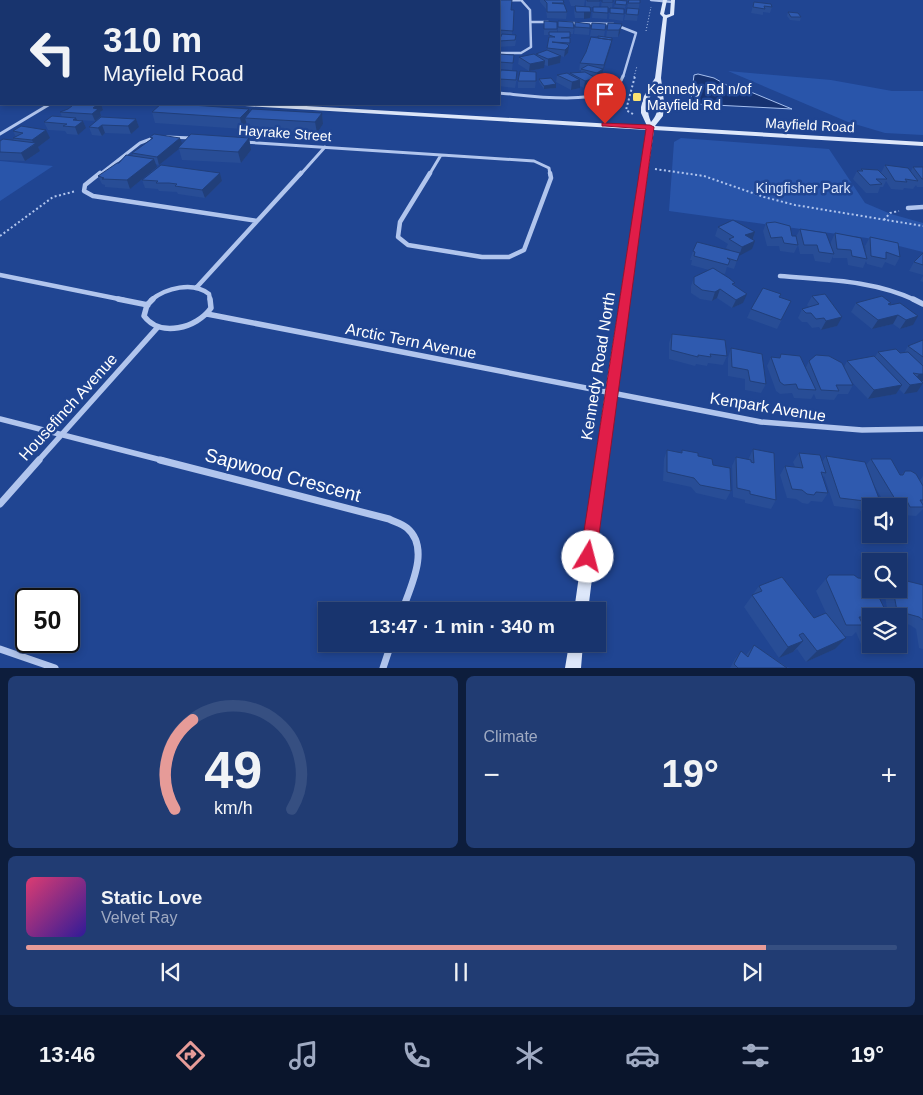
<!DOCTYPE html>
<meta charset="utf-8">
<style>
body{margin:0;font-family:Helvetica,sans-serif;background:#213c73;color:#f1f3f6;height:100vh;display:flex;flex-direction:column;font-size:19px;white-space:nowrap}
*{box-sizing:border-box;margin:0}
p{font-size:16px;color:#9faac2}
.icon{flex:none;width:28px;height:28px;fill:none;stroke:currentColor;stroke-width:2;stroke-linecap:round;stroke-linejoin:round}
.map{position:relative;height:668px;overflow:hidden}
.drawer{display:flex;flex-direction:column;gap:8px;padding:8px;background:#0d1d3c;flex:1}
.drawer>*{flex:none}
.banner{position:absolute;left:0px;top:0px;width:500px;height:105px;box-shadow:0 2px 8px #0003,0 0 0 1px #364f81;background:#18346e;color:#f1f3f6;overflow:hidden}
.controls{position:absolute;left:862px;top:498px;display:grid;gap:10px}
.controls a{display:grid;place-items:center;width:45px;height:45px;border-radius:0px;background:#18346e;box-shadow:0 2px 8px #0003,0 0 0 1px #364f81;font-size:25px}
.speed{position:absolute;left:15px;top:588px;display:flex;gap:10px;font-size:25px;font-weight:700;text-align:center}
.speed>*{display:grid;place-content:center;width:65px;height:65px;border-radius:50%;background:#18346e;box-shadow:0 2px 8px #0003,0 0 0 1px #364f81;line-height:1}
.speed .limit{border:2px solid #111;border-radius:8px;background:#fff;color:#111}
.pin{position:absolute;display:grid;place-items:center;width:42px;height:42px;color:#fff;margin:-51px -21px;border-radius:50% 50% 50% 0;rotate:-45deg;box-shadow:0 0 5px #0007}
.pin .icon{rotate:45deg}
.me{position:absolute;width:55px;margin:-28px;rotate:8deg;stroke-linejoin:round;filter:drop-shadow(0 0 4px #0008)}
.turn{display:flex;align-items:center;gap:18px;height:105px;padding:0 20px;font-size:22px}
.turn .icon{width:65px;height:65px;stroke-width:2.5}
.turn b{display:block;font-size:35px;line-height:42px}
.big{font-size:38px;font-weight:600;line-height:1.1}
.drawer .widget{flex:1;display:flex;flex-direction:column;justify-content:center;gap:8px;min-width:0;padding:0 18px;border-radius:8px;background:#213c73}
.drawer .dial{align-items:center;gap:0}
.dial svg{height:130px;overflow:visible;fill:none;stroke:#364f81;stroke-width:7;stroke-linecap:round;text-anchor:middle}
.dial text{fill:#f1f3f6;stroke:none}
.song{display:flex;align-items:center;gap:15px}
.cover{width:60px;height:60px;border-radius:8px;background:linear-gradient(135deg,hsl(340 70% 55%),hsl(250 70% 35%))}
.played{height:5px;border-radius:2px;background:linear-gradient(90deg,#e69b98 85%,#364f81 85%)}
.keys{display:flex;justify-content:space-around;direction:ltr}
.heat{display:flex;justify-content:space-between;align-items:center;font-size:28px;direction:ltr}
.drawer .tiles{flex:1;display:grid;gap:8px;grid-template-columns:1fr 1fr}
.widget:last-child{grid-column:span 2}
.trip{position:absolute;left:318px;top:602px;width:288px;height:50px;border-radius:0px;background:#18346e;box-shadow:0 2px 8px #0003,0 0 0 1px #364f81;font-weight:600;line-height:50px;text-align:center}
.tab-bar{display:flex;height:80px;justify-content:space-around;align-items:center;background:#0a152c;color:#9faac2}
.tab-bar .icon{width:35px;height:35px}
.tab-bar .active{color:#e69b98}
.tab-bar b{font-size:22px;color:#f1f3f6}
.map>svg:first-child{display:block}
</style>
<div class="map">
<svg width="923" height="668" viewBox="0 0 923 668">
<rect width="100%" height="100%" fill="#204592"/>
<path fill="#2955aa" d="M728 71 831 80 892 91H923V135L885 133 848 122Z
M681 138 829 149 865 203 891 214 923 223V252L867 238 669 211 674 142Z
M0 161 53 166 0 201Z"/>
<path fill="#163271" stroke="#a5bfef" d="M698 74 714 78 732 88 746 90 792 109 695 104 691 100 694 75Z"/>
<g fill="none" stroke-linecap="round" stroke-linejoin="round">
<path stroke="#b1c5ed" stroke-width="1" stroke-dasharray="1 2" stroke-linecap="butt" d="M646 31 651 7
M634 77 637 66"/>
<path stroke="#b1c5ed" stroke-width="2" stroke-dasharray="2 2.5" stroke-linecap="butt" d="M633 114 626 110 635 76
M655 169 704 176 764 197 795 205 923 226
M884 220 890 213 899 211
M0 236 53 197 76 191"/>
<path stroke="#b1c5ed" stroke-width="2.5" d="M394 0 439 1
M651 0 673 2
M317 1 334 0
M499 1 522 0
M532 22H548
M567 23 613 24 636 33 623 77
M499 53H521L531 47 530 10 521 0"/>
<path stroke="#b1c5ed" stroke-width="3" d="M499 93C526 95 613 110 623 76
M0 134 50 104
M167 137 193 138
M244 142 534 161 549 168 550 175
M99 175 140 143 156 137
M300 175 325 147
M429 175 441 155"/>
<path stroke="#b1c5ed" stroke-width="4.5" d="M100 173 85 185 84 191 93 196 257 221
M430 173 400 222 398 237 408 245 482 257H509L524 250 551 178 550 173
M908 208 923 207
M0 275 124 300
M780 276C826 280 873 280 915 300
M196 288 301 173
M151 300C166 288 193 281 209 294L210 300"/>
<path stroke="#b1c5ed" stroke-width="5.5" d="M118 299 148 305
M153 299 147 305 144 316C160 338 197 328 211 308L210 299
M913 299 923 304
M207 314 761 422 862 430 923 429
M0 419 165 461
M38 461 157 328"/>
<path stroke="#b1c5ed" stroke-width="7" d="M160 460 389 519C395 522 402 524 407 528 431 548 410 588 402 611
M0 504 39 460
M0 649 55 668
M383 668 391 644"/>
<path fill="#dde7fa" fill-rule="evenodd" d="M663 0H667L664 14 666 15 670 14 671 0H675L674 15 667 18 661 78 664 102 663 116 655 126 923 142V146L654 130 615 393 588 611H574L605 393 647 130 245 106 242 104H272L647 126 641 113V107L644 96 655 78 663 17 660 14ZM656 86C658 99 661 111 651 122 645 108 648 98 656 86Z
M0 87H1V91H0Z
M569 644H583L581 668H565Z"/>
</g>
<path fill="#284d96" d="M172 0H212V1H173Z
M223 0H282L272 1 269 0V1H224Z
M540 0H563L564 3V5L567 12 566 19 547 18 546 9 540 2Z
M569 0H585L584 6H571Z
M586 0H600L599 7H601L602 0H613L612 8 624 14 623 21 609 19 610 8H608L607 19 592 18 593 7H590V18H575L574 12 575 6 586 7Z
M629 0H640L637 21 624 20Z
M499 1 511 10H514L512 34 516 41 515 46 499 47V40L500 37 499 36Z
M627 1 625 8 614 7 615 4Z
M754 2 772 7 770 13 763 12V15L751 13Z
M788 12 801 17 800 21 790 20 787 16Z
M544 21 557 29V32H558V21L574 28 573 34H570L568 53 564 57 561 56 560 63 548 66 544 65V68L529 71 518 64 519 57 536 56V54L547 50 549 35H544Z
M575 22 590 24 589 35 574 34Z
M592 23 606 24 604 37 612 42 603 71 602 76 596 80H595L594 85 584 88 580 86V88L571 90 556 82 557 75H570V73L581 72V70H579L580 63 598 36H590Z
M608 23 622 24 620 33 618 37H606Z
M499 54 514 55 512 70 499 69Z
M517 78 515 88 499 86V79Z
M539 79 556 88 544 89 539 82Z
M518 81H536L535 88H518Z
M72 104H101L103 110 100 112 101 116 95 121 77 120 83 121 86 128 78 135 67 134 65 131 48 130 44 122 62 117 60 112 68 109 71 107 70 105Z
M152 112 322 113 323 124 317 133 248 129 247 125 243 129 155 123Z
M136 119 139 127 131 134 105 133 102 136 92 135 89 127Z
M13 131 50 138 38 147 40 151 25 161 0 160V141H14L13 138 16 137Z
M150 137 182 144 249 138 251 150 241 163 182 160 179 149 159 165 155 164 157 167 130 189 105 187V185L102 184 98 176 119 163 133 156 132 153 151 139Z
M885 165 911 171 913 167H923V187H917L916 185 913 189 904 188 903 190 891 189 886 181 883 187H880L878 193H866L853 179 857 171H860L861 169 881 173Z
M220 173 222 181 205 198 178 194 177 192 159 191 158 189 145 188 142 180Z
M766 223 796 237 800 229 831 247V242L835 233 866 253 865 246 870 237 900 257 895 266 885 262 882 268 867 264 866 261 863 268 848 265 847 258H833V256L830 263 815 261 813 254H800L798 245 794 253 780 251 779 246H767L763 231Z
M718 227 755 232 753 239 752 249 739 255 734 269 727 267 725 274 721 273 735 283 734 285 743 303 732 308 717 298 712 301 700 299 691 293V286L694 277 709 270 691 265 692 260H690L693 251 730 250 726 248 728 244 715 236Z
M923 253V275L909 271 914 262Z
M923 276V282L920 281Z
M781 294 779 297 791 301 777 329 747 318 751 309Z
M812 296 837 326 821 330 819 327 812 328 807 322H802L798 318 802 309 809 307 807 305Z
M856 303 890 305 913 325 900 329 893 324 872 329 851 312Z
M672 334 727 356 723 365 708 363 707 366 696 364 695 366 669 359V343Z
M923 340V381L917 392 904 394 899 389 896 394 868 399 850 380 853 385 848 394H838L834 400 816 399 814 394 811 399 794 398 792 393 780 394 776 391 767 366 771 357 779 358 781 354 806 367 809 361 844 367 847 361 875 357 878 352 900 353H904L908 346Z
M731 348 766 384 761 393 745 390V379L728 376V358Z
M753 449 776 500 771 509 745 503V500L733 497 732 466 736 457 749 460V458Z
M667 450 681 453 682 450 698 456 713 465 731 491 726 500 696 493 691 487 663 481 664 459Z
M799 453 822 462 826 456 866 465 871 459 900 475H901L905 471 920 480 923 476V509L916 516 903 515 899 508V506H886L874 485 878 505 877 506H871V514L862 513 859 509 834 506 824 476 823 477 828 493 822 502 811 501 808 504 802 503 796 499 787 498 780 475 785 466 795 467 793 462Z
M829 575 888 615 884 589H899L923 585V649L919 648 916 629 910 625 899 622V616H871V644H892L886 649H863L856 632 852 636H845L846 638 835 649 806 662 797 649 793 652 779 658 744 607 759 586 814 618 826 613 816 591Z
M754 645 787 667 790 668H730L735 659 741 651 746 655Z"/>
<path fill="#213f7a" d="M58 0H74L71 1H55Z
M109 0H122V1H106Z
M156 0H172V1H156Z
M203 0H212V1H203Z
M246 0H255V1H242Z
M262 0H269V1H262Z
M270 0H282L272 1H270Z
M584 12H591L590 18 584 19Z
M621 27 620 33 618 37 619 30Z
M612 40 611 46 603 71 602 76 596 80 597 73 603 69 604 65Z
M569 46 568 53 564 57 565 50Z
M561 56 560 63 548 66V59Z
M545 61 544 68 529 71 530 64Z
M596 78 594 85 584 88 585 81Z
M580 80V88L571 90 572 82Z
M556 84V88L544 89V86Z
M98 104H101L103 110 100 112 101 116 95 121 92 114 93 108Z
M249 109 251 118H245L247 125 243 129 240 118Z
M322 113 323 124 317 133 315 122Z
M76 118 79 124 83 121 86 128 78 135 75 127 73 120Z
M136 119 139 127 131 134 128 126Z
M102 125 105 133 102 136 98 128Z
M46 130 50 138 38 147 40 151 25 161 21 153 34 145 32 140Z
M180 138 183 146 178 148 179 149 159 165 157 157Z
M249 138 251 150 241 163 238 152Z
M154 159 157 167 130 189 127 180Z
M220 173 222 181 205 198 202 190Z
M755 232 752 241 745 235Z
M755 241 752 249 739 256 742 247Z
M720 289 717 298 712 301 715 292Z
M747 294 743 303 732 308 736 300Z
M898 315 893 324 872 329 878 320Z
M918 316 913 325 900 329 906 320Z
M842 317 837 326 821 330 826 321Z
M919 374H923V381L912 383Z
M923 383 917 392 904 394 910 385Z
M902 385 896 394 868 399 874 390Z
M846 638 835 649 806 662 817 651Z
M803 641 793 652 779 658 788 647Z"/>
<path fill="#2f5aaf" stroke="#213f7a" d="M42 0H58L55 1Z
M90 0H109L106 1H87Z
M128 0H148L146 1H125Z
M192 0H203L206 1H197Z
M224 0H239L240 1H225Z
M313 0 314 1H302Z
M358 0H369L368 1H357Z
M371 0H383V1H370Z
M386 0H400L399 1H385Z
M409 0H426L425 1H408Z
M456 0H477V1H455Z
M496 0H512L511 10H514L513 31 499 30V1H496Z
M544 0H563L564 3H552L564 4 567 12H547V3Z
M587 0H600V1H587Z
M602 0H613V2H602Z
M616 0 627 1 626 5 615 4Z
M629 0H640V3H628Z
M754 2 771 4 772 7 764 6 765 9 753 7Z
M575 6 590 7 591 12H576Z
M593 7H608V13L593 12Z
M610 8 624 9V14L610 13Z
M627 8 639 9 638 15 626 14Z
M788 12 798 13 801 17H791Z
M544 21 557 22V29H544Z
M558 21 573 22 574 28 558 27Z
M575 22 590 24V28L575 27Z
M592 23 606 24 605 30 591 29Z
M608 23 622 24 621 27 619 30H607Z
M549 32H570V37L561 38H570V43L552 42 567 44 569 46 565 50 547 48 549 37H555L549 35Z
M502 34 516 35 515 40 499 41Z
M598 36 612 38V40L598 38Z
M591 37 612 40 604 65 580 63 586 52Z
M547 50 561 56 548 59 536 54Z
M499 54 514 55 513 63 499 62Z
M534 54 545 61 530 64 519 57Z
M588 65 603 69 597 73 581 69Z
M501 70 517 71 516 80 499 79Z
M520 71 536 72V81H518Z
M585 72 596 78 585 81 570 73Z
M567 73 580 80 572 82 557 75Z
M551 78 556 84 544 86 539 79Z
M72 104H98L93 108 98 109 92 114 60 112 68 109 72 106 70 105Z
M161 104H177L249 109 240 118 152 112Z
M252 109 322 113 315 122 245 118Z
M52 116 76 118 73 120 83 121 75 127 63 126 67 124 44 122Z
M101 117 136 119 128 126 102 125 98 128 89 127Z
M21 126 46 130 32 140 13 138 23 133 13 131Z
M154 134 180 138 157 157 132 153 153 138 150 137Z
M191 134 249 138 238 152 178 148Z
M3 139 36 143 21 153 0 152V141Z
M126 155 154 159 127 180 102 179 104 178 98 176 117 163H119Z
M161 165 220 173 202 190 175 186 177 184 169 183H156L158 181 142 180Z
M885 165 908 168 918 181 905 179 907 182 895 181Z
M913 167H923V179H922Z
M861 169 878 170 887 179H876L882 184 870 185 857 171H863Z
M733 220 755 232 745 235 755 241 742 247 729 239 734 237 718 227Z
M775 222 790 226 792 236H796L798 245 784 243 782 237 771 238 766 223Z
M800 229 826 233 834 254 819 252 817 245H804Z
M835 233 861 238 867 259 852 256 851 250 837 249Z
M870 237 898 243 900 257 886 252V259L871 256Z
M697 242 740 253 737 261 727 258 730 260 728 265 694 256 695 252 693 251Z
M923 253V265L914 262Z
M713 268 729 278 735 283 732 284 747 294 736 300 720 289 715 292 702 290 694 284V277Z
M763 288 781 294 779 297 791 301 781 320 751 309Z
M825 294 842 317 826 321 824 318 816 319 811 313H806L802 309 819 304 812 296Z
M882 296 891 303 888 304 890 305 900 303 918 316 906 320 898 315 878 320 856 303Z
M672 334 725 340 727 356 710 354 711 357 698 355V357L671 350Z
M923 340V357L908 346Z
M731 348 762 354 766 384 750 381 748 370 732 367Z
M896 349 900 353 908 352 923 366V374H919L913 373 923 383 910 385 878 352Z
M781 354 800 356 816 390 798 389 796 384 784 385 780 382 771 357 780 358Z
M816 355 829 356 842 363 853 385H836L839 391 821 390 809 361Z
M874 356 902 385 874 390 847 361Z
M753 449 774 453 776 500 750 494V491L737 488 736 457 751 460V462L754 463Z
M667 450 682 453V450L698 453V456L712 459 713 465 730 468 731 491 700 485 694 478 667 472Z
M799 453 820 455 826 473 821 472 828 493 816 492 814 495 807 494 802 490 792 489 785 466 803 468Z
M826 456 865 462 880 501 878 505 869 504 865 501 840 498Z
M871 459H891L900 475H903L905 471H911L916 474 923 486V500H920L923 505V507H910L906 499H895Z
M829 575H854L858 578 870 579 871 581V589H875L888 616H871V630L865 617H859L863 625H846L826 579Z
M782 577 814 618 826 613 846 638 817 651 803 633 799 635 803 641 788 647 752 595 762 591 759 586Z
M899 579 923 585V620L919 617 897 611 893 589H899Z
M754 645 787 668H738L734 664 741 651 748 657Z"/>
<path fill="#e11d48" stroke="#92132f" d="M602 123 650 125 654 127 596 557 594 562 588 564 583 562 580 557 646 129 605 126H602Z"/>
<rect fill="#fbe371" stroke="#204592" stroke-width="2" x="632" y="92" width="10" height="10" rx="2.5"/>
<g text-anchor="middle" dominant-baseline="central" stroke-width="5" stroke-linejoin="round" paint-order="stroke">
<g font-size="14" fill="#fff" stroke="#204592" text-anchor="start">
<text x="647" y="89">Kennedy Rd n/of<tspan x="647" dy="16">Mayfield Rd</tspan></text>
</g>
<g font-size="14" fill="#fff" stroke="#204592">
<text transform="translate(810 125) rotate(3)">Mayfield Road</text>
<text transform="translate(285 133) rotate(4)">Hayrake Street</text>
</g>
<g font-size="14" fill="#d7e3fa" stroke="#204592">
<text x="803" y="188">Kingfisher Park</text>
</g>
<g font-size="16" fill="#fff" stroke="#204592">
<text transform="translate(411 341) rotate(11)">Arctic Tern Avenue</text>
<text transform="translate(598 366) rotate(-81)">Kennedy Road North</text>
<text transform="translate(68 407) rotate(-48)">Housefinch Avenue</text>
<text transform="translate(768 407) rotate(9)">Kenpark Avenue</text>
</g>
<g font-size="19" fill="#fff" stroke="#204592">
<text transform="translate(283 475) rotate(15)">Sapwood Crescent</text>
</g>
</g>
</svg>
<div class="controls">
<a><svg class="icon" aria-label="sound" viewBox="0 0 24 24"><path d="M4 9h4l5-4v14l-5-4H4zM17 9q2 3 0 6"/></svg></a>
<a><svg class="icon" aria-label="search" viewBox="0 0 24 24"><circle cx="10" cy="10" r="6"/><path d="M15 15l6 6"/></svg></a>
<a><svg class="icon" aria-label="layers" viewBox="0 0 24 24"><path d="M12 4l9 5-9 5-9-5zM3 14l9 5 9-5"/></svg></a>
</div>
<div class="speed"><div class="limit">50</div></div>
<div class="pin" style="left:605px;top:124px;background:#d93025"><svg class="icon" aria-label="arrive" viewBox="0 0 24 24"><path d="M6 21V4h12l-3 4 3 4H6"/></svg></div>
<svg class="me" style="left:588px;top:557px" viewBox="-20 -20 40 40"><circle r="19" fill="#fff"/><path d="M0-13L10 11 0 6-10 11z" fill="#e11d48"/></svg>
<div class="trip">13:47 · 1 min · 340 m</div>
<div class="banner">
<div class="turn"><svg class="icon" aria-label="left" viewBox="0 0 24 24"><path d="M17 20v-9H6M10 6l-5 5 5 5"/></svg><div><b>310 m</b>Mayfield Road</div></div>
</div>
</div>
<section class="drawer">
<div class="tiles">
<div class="widget dial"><svg viewBox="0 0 100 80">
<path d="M14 69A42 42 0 1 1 86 69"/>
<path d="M14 69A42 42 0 0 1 25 14" stroke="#e69b98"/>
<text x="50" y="56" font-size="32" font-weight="700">49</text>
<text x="50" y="72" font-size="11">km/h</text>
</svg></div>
<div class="widget"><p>Climate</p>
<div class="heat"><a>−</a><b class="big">19°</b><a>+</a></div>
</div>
<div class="widget">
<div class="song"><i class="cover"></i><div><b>Static Love</b><p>Velvet Ray</p></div></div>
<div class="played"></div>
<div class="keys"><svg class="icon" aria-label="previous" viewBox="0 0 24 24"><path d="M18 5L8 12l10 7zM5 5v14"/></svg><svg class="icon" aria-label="pause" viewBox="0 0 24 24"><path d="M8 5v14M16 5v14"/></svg><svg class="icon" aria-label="next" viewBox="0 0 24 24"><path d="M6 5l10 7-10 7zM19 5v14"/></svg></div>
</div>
</div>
</section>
<nav class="tab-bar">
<b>13:46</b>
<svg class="icon active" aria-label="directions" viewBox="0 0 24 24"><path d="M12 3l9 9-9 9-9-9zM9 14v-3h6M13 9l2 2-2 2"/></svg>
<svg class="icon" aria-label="music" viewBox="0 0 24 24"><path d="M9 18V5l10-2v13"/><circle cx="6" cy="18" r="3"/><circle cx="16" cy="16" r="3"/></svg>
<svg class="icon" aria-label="phone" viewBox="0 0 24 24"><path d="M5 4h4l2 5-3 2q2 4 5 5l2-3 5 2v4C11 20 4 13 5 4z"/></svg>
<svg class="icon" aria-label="climate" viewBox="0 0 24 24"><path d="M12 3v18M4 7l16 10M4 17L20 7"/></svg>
<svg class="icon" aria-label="car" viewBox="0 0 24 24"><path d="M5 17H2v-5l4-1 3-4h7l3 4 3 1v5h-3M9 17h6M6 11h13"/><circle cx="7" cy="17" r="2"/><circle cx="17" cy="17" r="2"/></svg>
<svg class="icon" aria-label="filters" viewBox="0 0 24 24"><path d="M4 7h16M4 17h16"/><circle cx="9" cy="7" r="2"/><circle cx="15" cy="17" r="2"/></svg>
<b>19°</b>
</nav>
